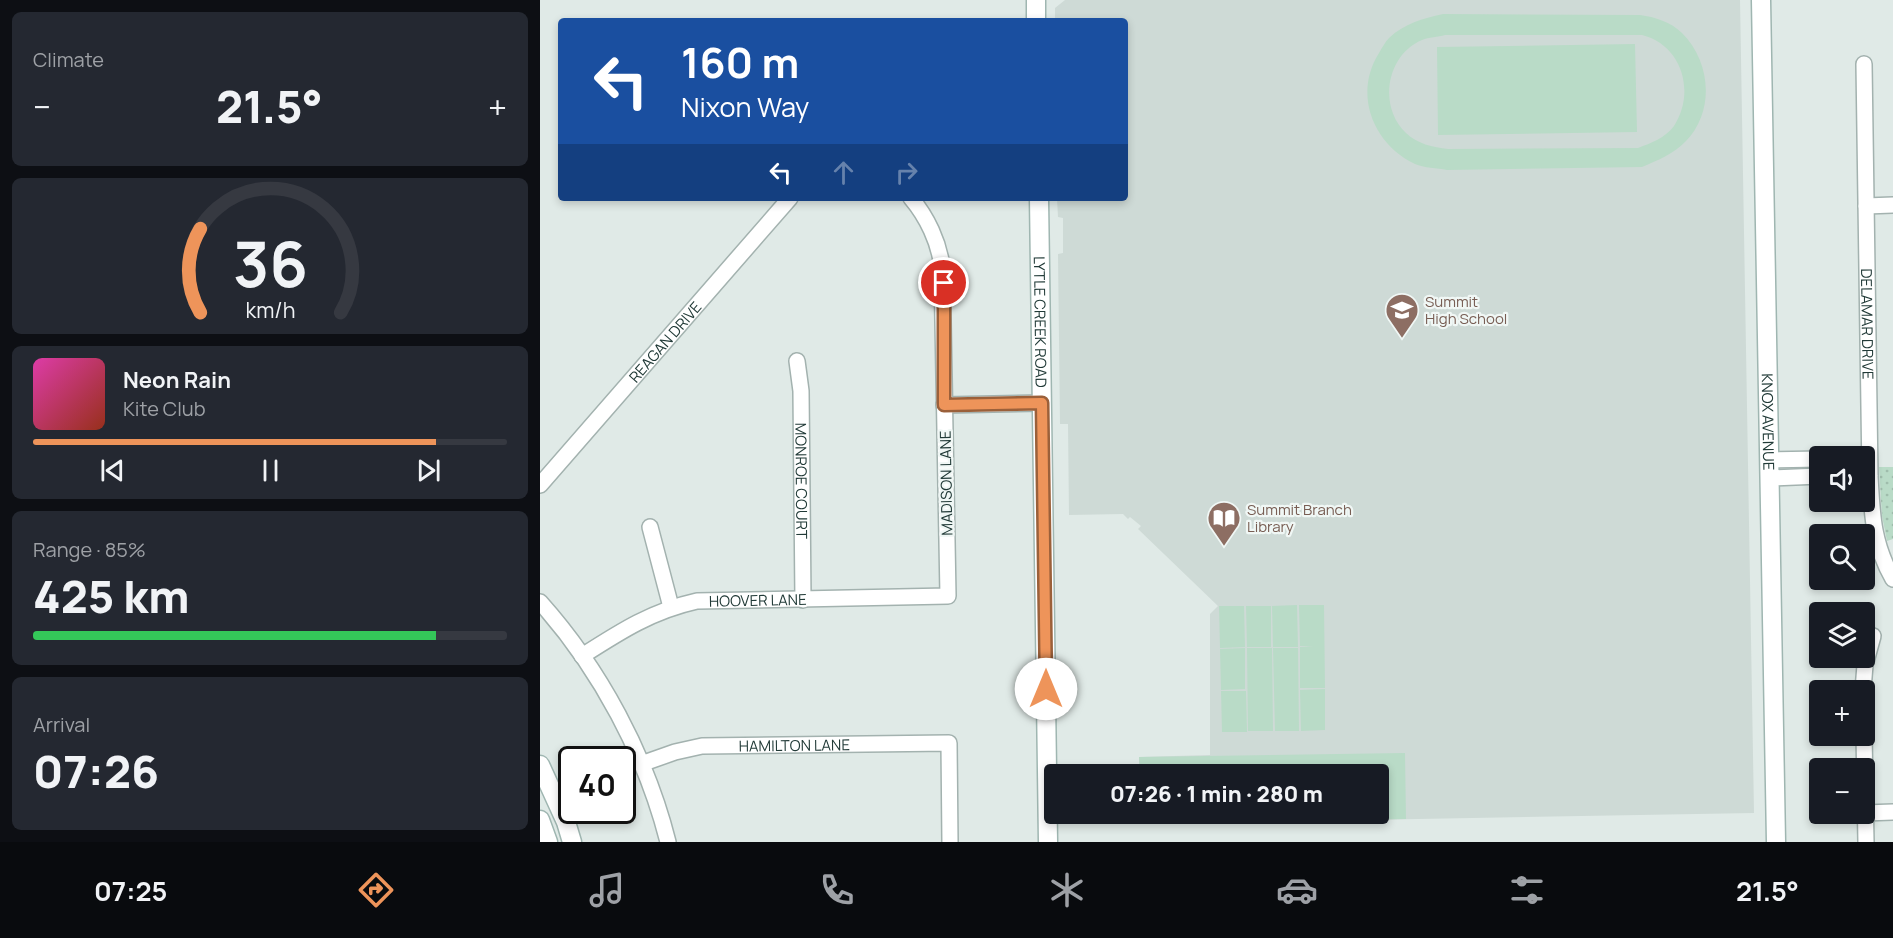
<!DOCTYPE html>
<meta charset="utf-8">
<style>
body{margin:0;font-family:Manrope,sans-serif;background:#242831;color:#f1f3f6;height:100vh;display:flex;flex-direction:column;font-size:22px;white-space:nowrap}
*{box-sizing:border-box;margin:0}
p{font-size:20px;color:#9ea1a6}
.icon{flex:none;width:33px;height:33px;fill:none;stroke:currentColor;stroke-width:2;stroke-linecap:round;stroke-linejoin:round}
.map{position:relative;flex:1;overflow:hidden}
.details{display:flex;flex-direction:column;gap:12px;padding:12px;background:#0d0f14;width:540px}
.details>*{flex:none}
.guide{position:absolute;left:18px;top:18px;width:570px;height:183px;border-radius:6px;box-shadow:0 3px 9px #0003;background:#1a4fa0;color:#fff;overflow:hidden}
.tools{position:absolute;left:1269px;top:446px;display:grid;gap:12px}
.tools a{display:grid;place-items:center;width:66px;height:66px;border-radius:6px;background:#171b24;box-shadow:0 3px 9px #0003;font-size:30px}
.speed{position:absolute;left:18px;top:746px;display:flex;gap:12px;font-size:30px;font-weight:700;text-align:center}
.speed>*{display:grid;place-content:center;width:78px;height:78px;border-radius:50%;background:#171b24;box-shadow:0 3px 9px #0003;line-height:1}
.speed .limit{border:3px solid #111;border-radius:9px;background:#fff;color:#111}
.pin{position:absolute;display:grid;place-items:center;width:51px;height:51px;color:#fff;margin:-26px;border:3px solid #fff;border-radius:50%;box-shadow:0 2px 6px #0007}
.me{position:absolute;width:66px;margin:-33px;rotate:0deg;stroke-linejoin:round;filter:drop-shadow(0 0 4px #0008)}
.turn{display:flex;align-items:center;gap:21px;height:126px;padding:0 24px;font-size:27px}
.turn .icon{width:78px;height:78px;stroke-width:2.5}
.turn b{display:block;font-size:42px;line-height:51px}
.lanes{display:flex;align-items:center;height:57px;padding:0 24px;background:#0003;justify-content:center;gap:30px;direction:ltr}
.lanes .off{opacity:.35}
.big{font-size:45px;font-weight:800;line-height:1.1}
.details .card{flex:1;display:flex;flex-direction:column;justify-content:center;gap:9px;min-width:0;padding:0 21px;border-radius:9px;background:#242831}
.details .dial{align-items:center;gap:0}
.dial svg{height:156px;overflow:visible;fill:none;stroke:#363941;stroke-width:7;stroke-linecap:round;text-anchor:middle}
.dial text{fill:#f1f3f6;stroke:none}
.song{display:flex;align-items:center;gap:18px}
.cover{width:72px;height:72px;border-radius:9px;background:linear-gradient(135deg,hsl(320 70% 55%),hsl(10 70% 35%))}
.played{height:6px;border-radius:3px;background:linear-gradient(90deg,#ee945a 85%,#363941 85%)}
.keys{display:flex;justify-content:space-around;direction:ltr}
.heat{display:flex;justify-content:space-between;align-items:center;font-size:33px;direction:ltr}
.charge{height:9px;border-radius:4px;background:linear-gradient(90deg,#34c759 85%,#363941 0)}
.trip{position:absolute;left:504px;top:764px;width:345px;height:60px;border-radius:6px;background:#171b24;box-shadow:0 3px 9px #0003;font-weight:800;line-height:60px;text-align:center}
.menu{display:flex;height:96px;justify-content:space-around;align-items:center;background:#090b0e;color:#9ea1a6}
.menu .icon{width:42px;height:42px}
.menu .selected{color:#ee945a}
.menu b{font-size:27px;color:#f1f3f6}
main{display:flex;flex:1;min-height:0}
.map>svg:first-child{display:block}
</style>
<main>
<section class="details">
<div class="card"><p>Climate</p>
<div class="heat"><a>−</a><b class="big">21.5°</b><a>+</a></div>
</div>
<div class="card dial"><svg viewBox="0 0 100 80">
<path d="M14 69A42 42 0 1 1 86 69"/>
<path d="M14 69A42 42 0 0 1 14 26" stroke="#ee945a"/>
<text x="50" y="56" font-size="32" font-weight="700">36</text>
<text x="50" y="72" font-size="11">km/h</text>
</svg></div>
<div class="card">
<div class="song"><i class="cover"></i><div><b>Neon Rain</b><p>Kite Club</p></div></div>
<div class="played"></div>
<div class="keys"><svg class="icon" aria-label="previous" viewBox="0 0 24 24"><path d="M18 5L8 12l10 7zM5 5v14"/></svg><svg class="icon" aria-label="pause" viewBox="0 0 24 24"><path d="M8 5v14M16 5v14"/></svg><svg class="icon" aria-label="next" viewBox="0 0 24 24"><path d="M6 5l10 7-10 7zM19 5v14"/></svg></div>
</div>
<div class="card"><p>Range · 85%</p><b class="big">425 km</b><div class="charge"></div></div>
<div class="card"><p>Arrival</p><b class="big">07:26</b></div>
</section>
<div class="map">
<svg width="1353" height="842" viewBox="0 0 1353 842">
<defs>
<pattern id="park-dots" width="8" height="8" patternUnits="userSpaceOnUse" patternTransform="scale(1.5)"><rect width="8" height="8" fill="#b9dbc7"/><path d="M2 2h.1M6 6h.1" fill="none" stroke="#9fbdac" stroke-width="1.8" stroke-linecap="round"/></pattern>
</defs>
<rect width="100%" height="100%" fill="#e0eae7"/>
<path fill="#cedad6" d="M525 0H1200L1214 813 600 824V813H838V774H600L599 757 670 755V614L678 606 598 529 601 526 590 517 588 519 583 514 529 515 528 424H520L518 254 523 253V218L518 217 517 198H585V21H515V8Z"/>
<path fill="#b9dbc7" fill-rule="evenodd" d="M903 14 1100 15C1115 17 1131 22 1142 33 1171 62 1175 111 1146 141 1134 154 1118 160 1102 167L907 170C897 168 884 168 875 164 833 144 813 94 839 53 842 48 845 42 849 38 865 23 882 19 903 14ZM905 35H1102C1142 45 1156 92 1134 126 1125 138 1111 143 1098 148L908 149C893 147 877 144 866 133 838 107 846 55 882 40 889 37 898 37 905 35Z
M1095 44 1097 132 898 135 897 47Z
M757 605 758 647H733L732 606Z
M759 605H784L785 688H760V647H773L760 646Z
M679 606H704L705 647 680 648Z
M706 606H731V647H707Z
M705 648V689L681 690 680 649Z
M707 648H732L733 731H708Z
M733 648H758L759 731H735Z
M785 689V730L761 731 760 690Z
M681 691H706L707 732H682Z
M865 753 866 819 600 824V813H838V774H600L599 757Z"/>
<path fill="url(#park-dots)" d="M1339 467H1353V539L1347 541 1342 516Z"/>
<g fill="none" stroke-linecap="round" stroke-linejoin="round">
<g stroke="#a3b2af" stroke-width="18">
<g id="street">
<path id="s1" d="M1324 64 1330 476C1332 515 1333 544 1353 579"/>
<path d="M1326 206 1353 205"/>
<path id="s2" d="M257 361 261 391 263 600"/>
<path d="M404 405 502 403"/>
<path d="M1229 460 1280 459"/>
<path d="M1229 478 1280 476"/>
<path id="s3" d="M0 485 250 198"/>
<path d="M110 527 131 607"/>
<path d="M0 602C60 669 106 755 128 842"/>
<path id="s4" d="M42 656C81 631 112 611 157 601L408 596 402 267C399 242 387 217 371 198"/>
<path d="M1323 690 1325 665 1333 636"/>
<path d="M1324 735 1326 842"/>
<path id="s5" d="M101 764 135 752 162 746 409 743 410 842"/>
<path d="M1325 813 1353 812"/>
</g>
</g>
<g stroke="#9fb6b1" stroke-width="21">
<g id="secondary">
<path d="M496 0V21"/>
<path id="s6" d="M1221 0 1236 842"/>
<path id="s7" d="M499 198 508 842"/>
<path d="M0 765 26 822 32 842"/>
<path d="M0 820 8 842"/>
</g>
</g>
<use href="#street" stroke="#fff" stroke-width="15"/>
<use href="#secondary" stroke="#fff" stroke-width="18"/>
</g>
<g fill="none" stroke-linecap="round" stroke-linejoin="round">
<g stroke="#9b603a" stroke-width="15">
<path id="route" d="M404 283V405L502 403 506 689"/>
</g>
<use href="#route" stroke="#ee945a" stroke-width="10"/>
</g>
<defs>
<g id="school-pin" transform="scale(1.725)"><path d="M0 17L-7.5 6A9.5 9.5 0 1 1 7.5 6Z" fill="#8d6e63" stroke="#f0f7f5"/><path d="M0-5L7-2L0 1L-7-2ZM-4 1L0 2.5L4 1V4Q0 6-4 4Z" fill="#fff"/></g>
<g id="library-pin" transform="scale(1.725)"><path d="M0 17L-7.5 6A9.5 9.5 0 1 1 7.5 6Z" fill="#8d6e63" stroke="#f0f7f5"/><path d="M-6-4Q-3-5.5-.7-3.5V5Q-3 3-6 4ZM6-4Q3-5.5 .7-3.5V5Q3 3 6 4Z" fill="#fff"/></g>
</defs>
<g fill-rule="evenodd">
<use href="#school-pin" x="862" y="310"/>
<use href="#library-pin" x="684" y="518"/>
</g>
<g text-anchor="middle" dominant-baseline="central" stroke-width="4.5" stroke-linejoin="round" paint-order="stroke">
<g font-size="15" fill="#785e54" stroke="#f0f7f5" text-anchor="start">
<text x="885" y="301">Summit<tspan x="885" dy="17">High School</tspan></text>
<text x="707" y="509">Summit Branch<tspan x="707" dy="17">Library</tspan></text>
</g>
<g font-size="15" fill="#213a37" stroke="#f0f7f5">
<text stroke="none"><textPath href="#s7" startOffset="124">LYTLE CREEK ROAD</textPath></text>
<text stroke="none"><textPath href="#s1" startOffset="260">DELAMAR DRIVE</textPath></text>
<text stroke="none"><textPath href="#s3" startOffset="190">REAGAN DRIVE</textPath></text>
<text stroke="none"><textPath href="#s6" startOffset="422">KNOX AVENUE</textPath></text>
<text stroke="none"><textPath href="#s2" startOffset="120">MONROE COURT</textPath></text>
<text transform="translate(406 483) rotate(-91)">MADISON LANE</text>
<text stroke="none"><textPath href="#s4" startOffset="189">HOOVER LANE</textPath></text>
<text stroke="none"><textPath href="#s5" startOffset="156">HAMILTON LANE</textPath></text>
</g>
</g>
</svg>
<div class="tools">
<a><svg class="icon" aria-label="sound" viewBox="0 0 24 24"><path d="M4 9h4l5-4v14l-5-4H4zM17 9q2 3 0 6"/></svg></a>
<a><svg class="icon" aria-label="search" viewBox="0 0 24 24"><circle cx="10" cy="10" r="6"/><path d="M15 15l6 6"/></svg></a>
<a><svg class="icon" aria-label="layers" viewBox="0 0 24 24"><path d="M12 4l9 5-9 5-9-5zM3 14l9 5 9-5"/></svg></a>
<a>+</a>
<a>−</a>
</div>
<div class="speed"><div class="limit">40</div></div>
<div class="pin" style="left:404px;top:283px;background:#d93025"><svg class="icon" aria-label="arrive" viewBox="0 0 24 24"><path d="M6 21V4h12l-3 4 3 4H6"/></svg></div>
<svg class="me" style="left:506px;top:689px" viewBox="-20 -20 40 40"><circle r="19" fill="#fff"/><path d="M0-13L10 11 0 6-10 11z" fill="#ee945a"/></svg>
<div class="trip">07:26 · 1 min · 280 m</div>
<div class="guide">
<div class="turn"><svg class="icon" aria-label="left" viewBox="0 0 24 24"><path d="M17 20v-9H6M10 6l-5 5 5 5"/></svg><div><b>160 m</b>Nixon Way</div></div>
<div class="lanes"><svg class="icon" aria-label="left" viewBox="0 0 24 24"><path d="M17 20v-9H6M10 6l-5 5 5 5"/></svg><svg class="icon off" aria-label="ahead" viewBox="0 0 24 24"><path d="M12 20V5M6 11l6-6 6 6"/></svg><svg class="icon off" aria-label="right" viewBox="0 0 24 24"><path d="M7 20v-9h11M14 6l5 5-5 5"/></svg></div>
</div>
</div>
</main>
<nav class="menu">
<b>07:25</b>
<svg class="icon selected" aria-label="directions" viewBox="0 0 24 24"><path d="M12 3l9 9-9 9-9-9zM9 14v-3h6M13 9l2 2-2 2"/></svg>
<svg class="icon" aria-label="music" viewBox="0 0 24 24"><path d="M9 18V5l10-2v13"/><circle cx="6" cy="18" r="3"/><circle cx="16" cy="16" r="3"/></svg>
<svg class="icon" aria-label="phone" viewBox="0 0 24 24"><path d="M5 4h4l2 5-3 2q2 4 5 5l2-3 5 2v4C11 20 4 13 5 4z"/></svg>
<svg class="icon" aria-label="climate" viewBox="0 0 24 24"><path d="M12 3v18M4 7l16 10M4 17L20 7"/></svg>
<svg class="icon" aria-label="car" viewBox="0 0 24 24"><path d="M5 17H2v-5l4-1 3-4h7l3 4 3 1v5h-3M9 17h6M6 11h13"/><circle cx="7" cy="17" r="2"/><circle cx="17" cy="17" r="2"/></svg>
<svg class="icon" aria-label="filters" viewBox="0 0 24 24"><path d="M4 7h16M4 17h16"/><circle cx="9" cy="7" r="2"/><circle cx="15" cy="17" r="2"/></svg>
<b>21.5°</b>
</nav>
